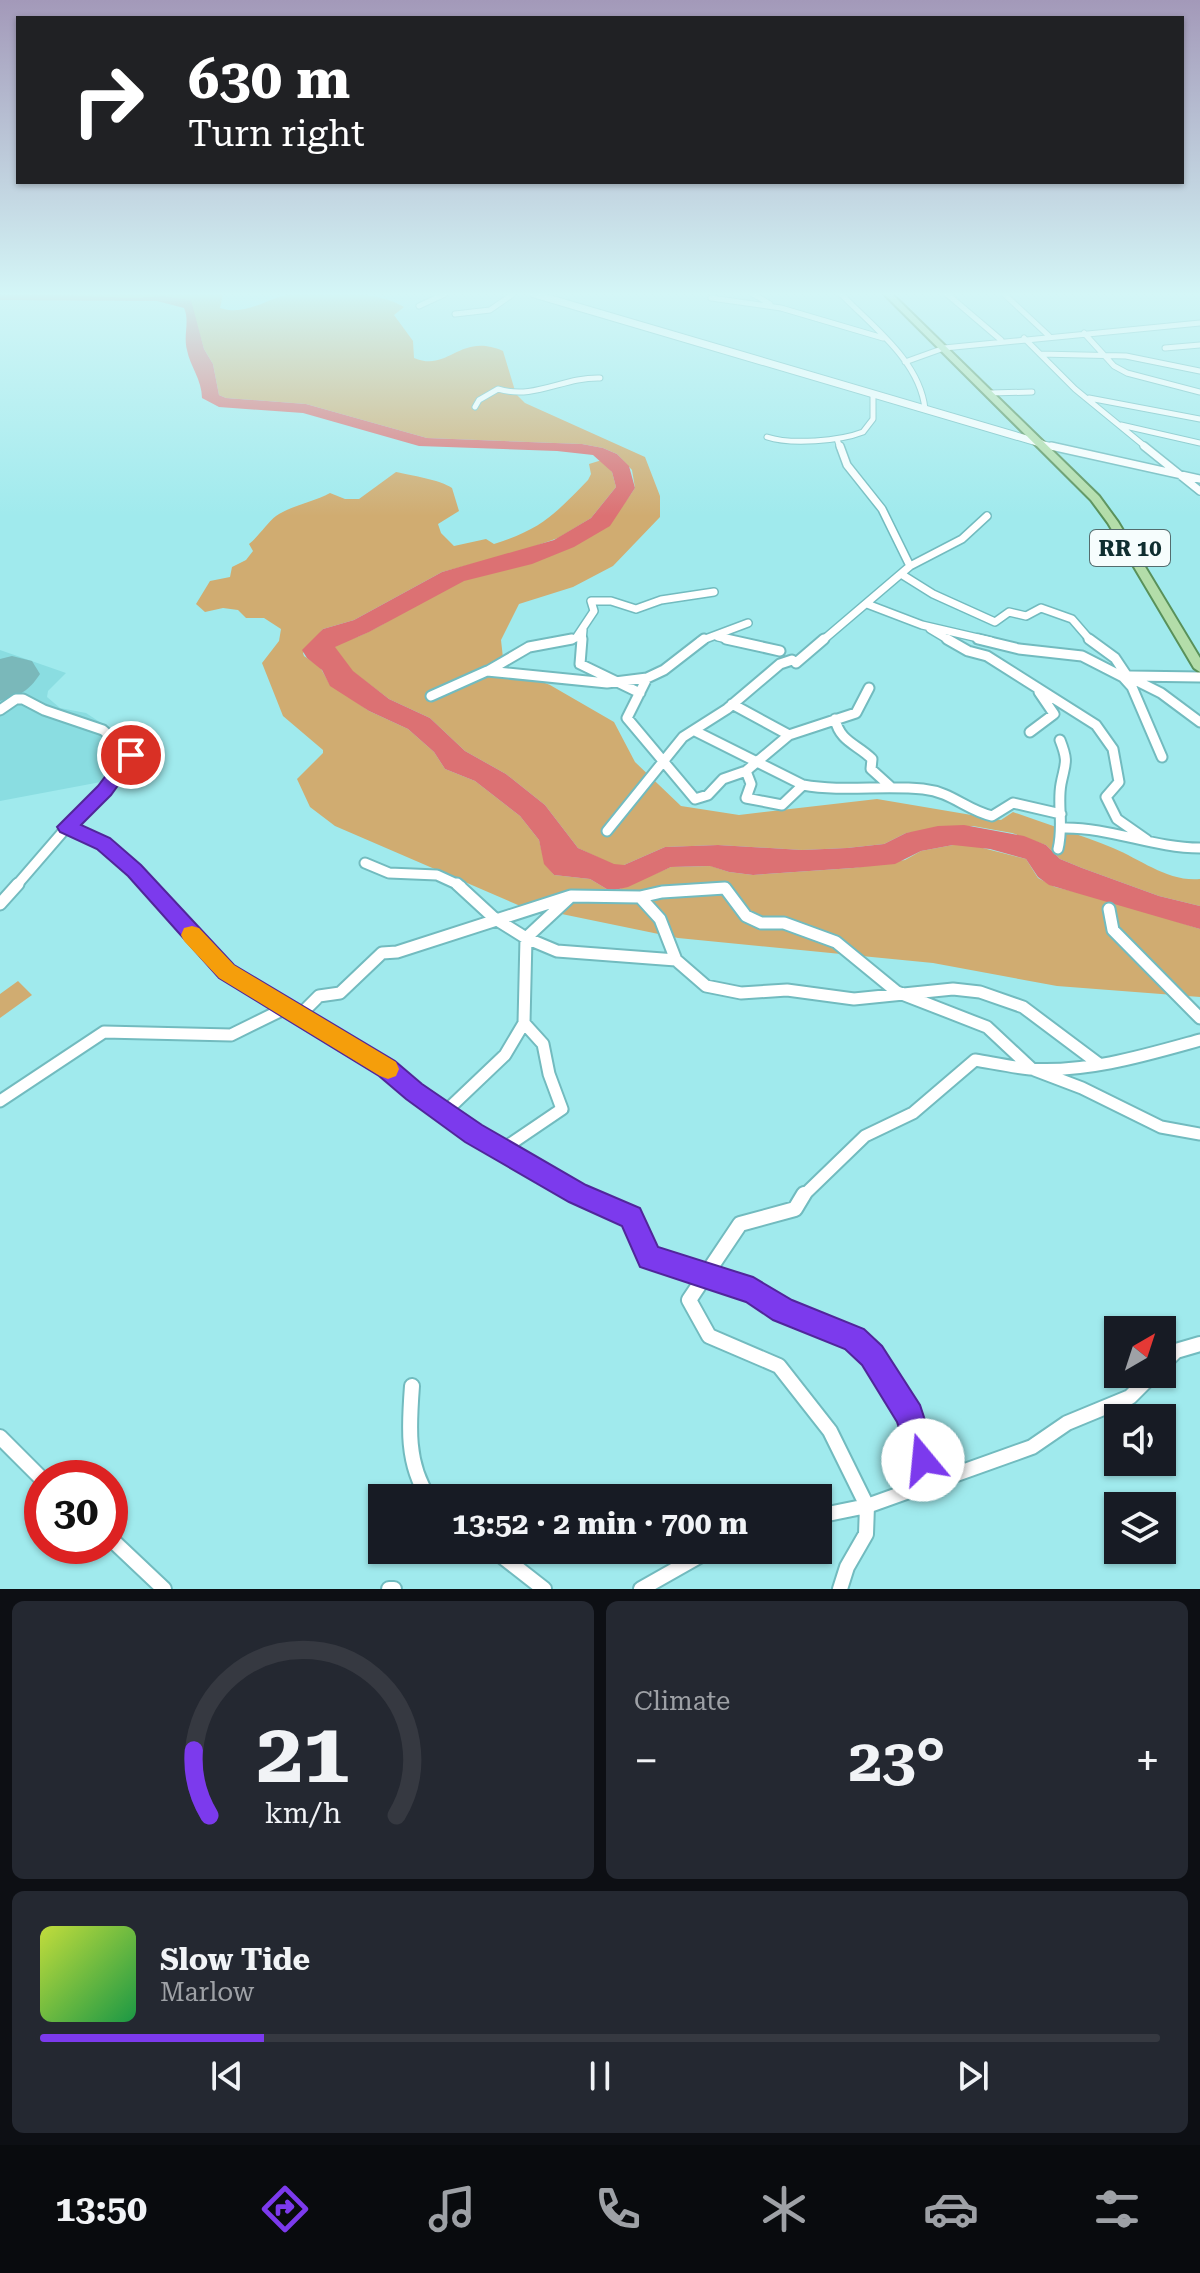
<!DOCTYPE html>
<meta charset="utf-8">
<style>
body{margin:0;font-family:"Roboto Serif",serif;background:#242831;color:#f1f3f6;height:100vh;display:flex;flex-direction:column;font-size:30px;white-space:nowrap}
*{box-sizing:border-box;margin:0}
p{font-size:26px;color:#9ea1a6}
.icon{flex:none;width:44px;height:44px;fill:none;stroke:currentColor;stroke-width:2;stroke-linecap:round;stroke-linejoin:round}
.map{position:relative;height:1589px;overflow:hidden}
.drawer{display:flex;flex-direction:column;gap:12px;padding:12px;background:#0d0f14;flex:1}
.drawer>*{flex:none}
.top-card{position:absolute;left:16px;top:16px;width:1168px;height:168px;border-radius:0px;box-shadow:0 2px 6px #0004;background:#202124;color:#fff;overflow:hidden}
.needle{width:52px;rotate:39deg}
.fabs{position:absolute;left:1104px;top:1316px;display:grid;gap:16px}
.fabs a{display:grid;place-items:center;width:72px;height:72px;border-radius:0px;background:#171b24;box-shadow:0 2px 6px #0004;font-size:40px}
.speed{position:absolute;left:24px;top:1460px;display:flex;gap:16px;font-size:40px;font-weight:700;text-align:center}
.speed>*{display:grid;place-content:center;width:104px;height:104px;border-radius:50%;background:#171b24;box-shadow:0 2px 6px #0004;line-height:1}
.speed .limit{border:12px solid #d22;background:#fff;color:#111}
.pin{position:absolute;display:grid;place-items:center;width:68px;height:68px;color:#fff;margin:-34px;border:4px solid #fff;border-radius:50%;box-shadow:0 2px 8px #0007}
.me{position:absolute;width:88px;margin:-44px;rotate:343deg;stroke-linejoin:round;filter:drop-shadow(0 0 6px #0008)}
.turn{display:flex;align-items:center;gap:28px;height:168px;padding:0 40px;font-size:36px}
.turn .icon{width:104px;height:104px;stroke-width:2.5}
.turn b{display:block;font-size:56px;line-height:68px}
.big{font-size:60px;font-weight:700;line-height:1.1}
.drawer .tile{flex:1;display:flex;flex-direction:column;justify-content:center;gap:12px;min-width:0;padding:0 28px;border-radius:12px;background:#242831}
.drawer .dial{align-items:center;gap:0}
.dial svg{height:208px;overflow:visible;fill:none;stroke:#363941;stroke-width:7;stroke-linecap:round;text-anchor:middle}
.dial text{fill:#f1f3f6;stroke:none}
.song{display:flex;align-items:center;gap:24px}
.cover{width:96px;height:96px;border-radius:12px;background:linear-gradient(135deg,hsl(70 70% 55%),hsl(140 70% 35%))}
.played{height:8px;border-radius:4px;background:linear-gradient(90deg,#7c3aed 20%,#363941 20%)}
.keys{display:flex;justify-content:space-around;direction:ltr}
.heat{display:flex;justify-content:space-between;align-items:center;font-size:44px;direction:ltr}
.drawer .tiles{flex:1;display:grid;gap:12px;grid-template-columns:1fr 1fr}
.tile:last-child{grid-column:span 2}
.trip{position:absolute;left:368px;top:1484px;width:464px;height:80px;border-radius:0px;background:#171b24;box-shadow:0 2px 6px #0004;font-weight:700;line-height:80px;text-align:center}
.menu{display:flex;height:128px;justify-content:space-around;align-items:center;background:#090b0e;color:#9ea1a6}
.menu .icon{width:56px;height:56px}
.menu .on{color:#7c3aed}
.menu b{font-size:36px;color:#f1f3f6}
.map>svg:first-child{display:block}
</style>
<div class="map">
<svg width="1200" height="1589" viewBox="0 0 1200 1589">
<rect width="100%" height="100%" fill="#a0eaed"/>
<path fill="#8adde1" d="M0 650 66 673 48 691 47 697 60 708 86 713 130 742 136 750 132 761 138 775 0 801Z"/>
<path fill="#d0ac71" d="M0 294H223L220 308C244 316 263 301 286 295 314 289 381 291 404 307L394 315 413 341 414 358C449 373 459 332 503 351L516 394 525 403 645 457 660 496V517L613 566 573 587 519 604 501 640 504 667 550 685 614 722 635 762 681 806 739 815 877 799 1001 820 1013 812C1046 824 1081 835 1113 848 1142 860 1168 882 1200 879V906L1159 896 1082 868 1060 859 1046 845 1012 833 973 826 906 833 884 844 847 848 802 850 718 845 665 847 624 865H614L578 848 545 805 506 774 465 751 430 718 389 699 352 671 334 647C345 640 357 638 368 632 400 617 430 591 465 580 538 557 589 559 635 488L632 470 617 454 603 448 582 444 427 438 306 404 226 398 219 395 213 364 204 349 190 300 163 296 133 298Z
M602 460 612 472 616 487 591 518 558 538 521 551 442 572 354 620 323 629 303 653 304 656 320 667 329 683 369 711 408 729 434 752 445 769 475 781 520 816 539 840 545 864 554 875 590 879 610 891 617 890 671 867 711 866 729 872 753 875 853 868 905 860 921 851 953 845H971L1026 859 1038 878 1055 887 1112 901 1200 929V997L1057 986 933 963 678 938 518 905 335 826 310 807 297 779 323 753V750L283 716 262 663 279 641 281 629 264 618H246L238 610 223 608 205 612 196 604 210 581 230 577 232 567 246 560 253 551 249 544C259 536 267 523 276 516 290 506 314 502 330 493L345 499H359L396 472C410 475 441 480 452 488L459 511 438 524 441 533 454 546 486 539 494 544C542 529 555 514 588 480L591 474 589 464Z
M18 981 32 995 0 1018V994Z"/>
<path fill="#dc7173" d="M29 294 133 298 163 296 191 300 204 349 213 364 219 395 226 398 306 404 427 438 582 444 603 448 617 454 629 466 635 488 610 526 574 547 532 564 464 581 369 632 335 647 353 671 389 699 430 718 465 751 506 774 545 805 578 848 614 864 624 865 665 847 718 845 802 850 847 848 884 844 906 833 938 826 964 825 1024 836 1046 845 1060 859 1082 868 1159 896 1200 906V929L1049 885 1038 877 1026 859 990 849 953 845 921 851 895 864 853 868 753 875 729 872 710 866 671 867 628 887 610 891 590 879 554 875 544 864 539 840 520 816 475 781 445 769 434 752 408 729 369 711 330 686 322 670 307 658 302 650 323 629 354 620 442 572 554 540 591 518 616 487 612 472 593 455 557 451 419 446 303 413 219 407 202 398C202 380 190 366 187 350 183 336 190 321 184 308L157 301 0 300V295Z"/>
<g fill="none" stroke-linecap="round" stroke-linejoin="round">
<path fill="#7ab8ba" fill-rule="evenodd" d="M12 656 32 661 40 674C29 691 19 696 0 701V659Z"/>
<g stroke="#72bbbf" stroke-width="7">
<path id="minor-far4" d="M753 294 770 304
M841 294C872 326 920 361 925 409
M947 294 1001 340
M1004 294 1049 336
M711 298 781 308 883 338
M419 306 445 294
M455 314 490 310 513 294
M1084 333 1114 366 1127 373 1200 392
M1024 338 1075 389 1147 448
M1165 348 1200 345
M1040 354 1126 356 1200 371
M905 362 944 348 1200 323
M990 393 1032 392
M1089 398 1200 419
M475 407 479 400 498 389C535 400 563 377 600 378
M1121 425 1200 443
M767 437C791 445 840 441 863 432L873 419V394
M837 439 840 448
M1040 443 1060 448"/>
</g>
<g stroke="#72bbbf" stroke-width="10">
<path id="minor-far3" d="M1051 446 1200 479
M1144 446 1200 491
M910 566 962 539 987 516
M901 574 933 594 995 622 1009 612 1026 616 1041 608 1072 619 1091 641
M867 604 922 625 991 641
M930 629 950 641
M718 637 735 641
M561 641 576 638 594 611 591 601H611L636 609 661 600 714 592
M582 641 583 630
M700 641 748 623
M822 641 910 566 882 509 847 465 840 446"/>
</g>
<g stroke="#72bbbf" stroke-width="13">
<path id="minor-far2" d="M582 639 580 664 640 693
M726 639 780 651
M947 639 968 651 987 656 1096 725 1113 749 1119 782 1106 797 1117 819 1147 840
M978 639 1019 649 1082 656 1123 677 1132 687 1162 757
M1089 639 1115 658 1127 676 1161 693 1200 722
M796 663 824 639
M488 671 529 647 572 639
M1130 676 1200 677
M647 678 627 718 695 799 708 795 723 779 746 771 789 735 856 713 869 688
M431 696 487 671 607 683 647 678 664 670 704 639
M732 704 789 735
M0 710 16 699H23L44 710 103 730 131 755 105 791 67 827 103 843 149 886
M835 719C840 742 857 744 872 759L871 769 892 788
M695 731 803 785C842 792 883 785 923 789 952 792 966 810 992 816L1013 803 1061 814
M1030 732 1054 714 1039 692
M746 771 751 784 746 798 782 805 803 785
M1063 828C1110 827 1153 848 1200 848
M607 831 683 737 727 709 780 664 792 660
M1058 849C1064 825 1057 805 1061 784 1065 763 1069 763 1060 740
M365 863 389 873 437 875 461 886
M16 886 67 827"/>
</g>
<g stroke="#72bbbf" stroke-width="15">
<path id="minor-far1" d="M147 884 226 972 387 1068 414 1092 473 1133 583 1196
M457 884 494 918 526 938 557 951 676 960 706 986 741 993 787 990 854 999 953 989 980 992 1023 1007 1099 1064
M640 897 662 892 725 888 746 916 761 923H784L836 942 897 992 987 1027 1032 1069 1082 1088 1161 1127 1200 1134
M0 904 18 884
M1109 909 1113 930 1200 1018
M300 1015 319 996 340 993 382 953 397 952 571 896 640 897 660 919 676 960
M0 1101 104 1032 231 1035 288 1007
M444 1113 505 1055 524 1023 526 938 569 898
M503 1149 562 1109 549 1074 543 1044 524 1023
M803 1196 865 1136 913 1113 975 1060C993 1063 1012 1067 1030 1069 1087 1073 1146 1055 1200 1040"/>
</g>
<g stroke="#72bbbf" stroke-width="18">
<path id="minor" d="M578 1194 631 1217 650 1257 753 1291 783 1310 854 1339 872 1355 910 1416 930 1482
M804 1194 795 1209 740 1224 689 1300 709 1336 779 1366 830 1431 867 1506 866 1534 847 1567 840 1589
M1162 1365 1176 1351 1200 1344
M412 1386C409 1425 406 1464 429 1498
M0 1437 42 1479
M818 1516 867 1506 1032 1447 1067 1423 1130 1397 1153 1374
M110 1538 164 1589
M494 1550 544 1589
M389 1589H394
M641 1589 710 1550"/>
</g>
<g stroke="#72bbbf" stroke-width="9">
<path id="tertiary" d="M534 294 1040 443"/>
</g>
<g stroke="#59915a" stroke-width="4">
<path id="primary" d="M884 294H892L1099 496 1118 522 1200 658V672L1194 668 1108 523 1091 500Z"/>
</g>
<use href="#minor-far4" stroke="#fff" stroke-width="5"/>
<use href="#minor-far3" stroke="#fff" stroke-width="7"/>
<use href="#minor-far2" stroke="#fff" stroke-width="9"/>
<use href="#minor-far1" stroke="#fff" stroke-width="11"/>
<use href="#minor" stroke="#fff" stroke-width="14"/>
<use href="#tertiary" stroke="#fff" stroke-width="7"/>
<use href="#primary" fill="#b3dda9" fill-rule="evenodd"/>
</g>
<linearGradient id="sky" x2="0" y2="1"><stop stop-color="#a399b9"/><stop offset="0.57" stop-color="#d4f6f7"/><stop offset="1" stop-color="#d4f6f7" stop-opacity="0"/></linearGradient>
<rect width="1200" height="516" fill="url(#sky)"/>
<path fill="#7c3aed" stroke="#51269a" stroke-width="2" d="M131 748 140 755 137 759 111 795 81 825 110 838 141 865 234 965 395 1061 422 1084 482 1125 586 1185 640 1208 658 1247 753 1277 792 1300 864 1329 882 1346 920 1405 938 1460 934 1470 923 1474 913 1470 897 1422 862 1365 845 1349 773 1320 746 1302 640 1267 622 1226 569 1202 465 1142 406 1099 379 1076 219 978 128 876 97 849 60 832 57 827 98 786 125 750Z"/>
<path fill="#f59e0b" d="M192 926 199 928 234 965 396 1062 399 1069 396 1076 388 1079 380 1076 219 978 184 941 181 935 184 928Z"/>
<g text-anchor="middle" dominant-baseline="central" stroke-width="8" stroke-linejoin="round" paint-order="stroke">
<rect fill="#f6fdfd" stroke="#546c6e" stroke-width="2" x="1090" y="530" width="80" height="36" rx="6"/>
<g font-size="22" font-weight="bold" fill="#0f2e30">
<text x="1130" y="548">RR 10</text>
</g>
</g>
</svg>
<div class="fabs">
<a><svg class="needle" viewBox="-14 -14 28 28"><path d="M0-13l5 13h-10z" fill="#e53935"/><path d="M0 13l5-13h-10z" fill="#9ea1a6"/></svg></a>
<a><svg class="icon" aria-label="sound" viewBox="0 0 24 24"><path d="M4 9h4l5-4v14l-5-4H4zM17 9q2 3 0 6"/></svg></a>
<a><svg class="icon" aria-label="layers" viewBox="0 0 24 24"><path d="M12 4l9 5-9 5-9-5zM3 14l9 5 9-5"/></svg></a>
</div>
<div class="speed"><div class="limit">30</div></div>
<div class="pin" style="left:131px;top:755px;background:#d93025"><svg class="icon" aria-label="arrive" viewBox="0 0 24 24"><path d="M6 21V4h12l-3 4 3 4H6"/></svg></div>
<svg class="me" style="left:923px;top:1460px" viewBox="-20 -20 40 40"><circle r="19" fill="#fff"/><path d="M0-13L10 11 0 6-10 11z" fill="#7c3aed"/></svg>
<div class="trip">13:52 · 2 min · 700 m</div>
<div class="top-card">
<div class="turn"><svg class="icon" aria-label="right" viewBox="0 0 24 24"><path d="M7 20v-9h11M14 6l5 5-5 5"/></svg><div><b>630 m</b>Turn right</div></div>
</div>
</div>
<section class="drawer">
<div class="tiles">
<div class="tile dial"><svg viewBox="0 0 100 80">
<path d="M14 69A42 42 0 1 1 86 69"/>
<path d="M14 69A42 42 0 0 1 8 44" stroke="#7c3aed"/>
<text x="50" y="56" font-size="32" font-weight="700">21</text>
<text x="50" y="72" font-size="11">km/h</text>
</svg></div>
<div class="tile"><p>Climate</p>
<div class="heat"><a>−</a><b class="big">23°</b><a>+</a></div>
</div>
<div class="tile">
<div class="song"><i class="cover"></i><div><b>Slow Tide</b><p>Marlow</p></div></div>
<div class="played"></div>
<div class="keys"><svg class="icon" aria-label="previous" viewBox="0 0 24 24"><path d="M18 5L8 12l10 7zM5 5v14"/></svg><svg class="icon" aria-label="pause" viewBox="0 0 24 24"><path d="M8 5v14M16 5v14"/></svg><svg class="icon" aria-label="next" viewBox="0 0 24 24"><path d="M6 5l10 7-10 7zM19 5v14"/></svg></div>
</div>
</div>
</section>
<nav class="menu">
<b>13:50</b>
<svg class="icon on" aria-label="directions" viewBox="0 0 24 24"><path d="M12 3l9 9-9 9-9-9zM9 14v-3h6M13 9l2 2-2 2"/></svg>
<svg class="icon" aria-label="music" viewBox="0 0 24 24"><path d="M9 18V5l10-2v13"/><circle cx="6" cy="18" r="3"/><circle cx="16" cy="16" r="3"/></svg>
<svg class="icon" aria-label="phone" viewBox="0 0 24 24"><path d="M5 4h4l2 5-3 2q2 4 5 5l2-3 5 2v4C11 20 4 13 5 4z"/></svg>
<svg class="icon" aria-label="climate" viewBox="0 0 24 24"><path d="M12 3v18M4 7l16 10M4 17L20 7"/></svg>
<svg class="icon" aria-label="car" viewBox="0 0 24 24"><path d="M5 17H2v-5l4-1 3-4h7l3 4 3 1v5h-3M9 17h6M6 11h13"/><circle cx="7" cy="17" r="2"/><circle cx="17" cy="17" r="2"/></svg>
<svg class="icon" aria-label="filters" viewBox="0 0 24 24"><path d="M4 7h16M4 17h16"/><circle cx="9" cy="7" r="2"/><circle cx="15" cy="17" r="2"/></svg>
</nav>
